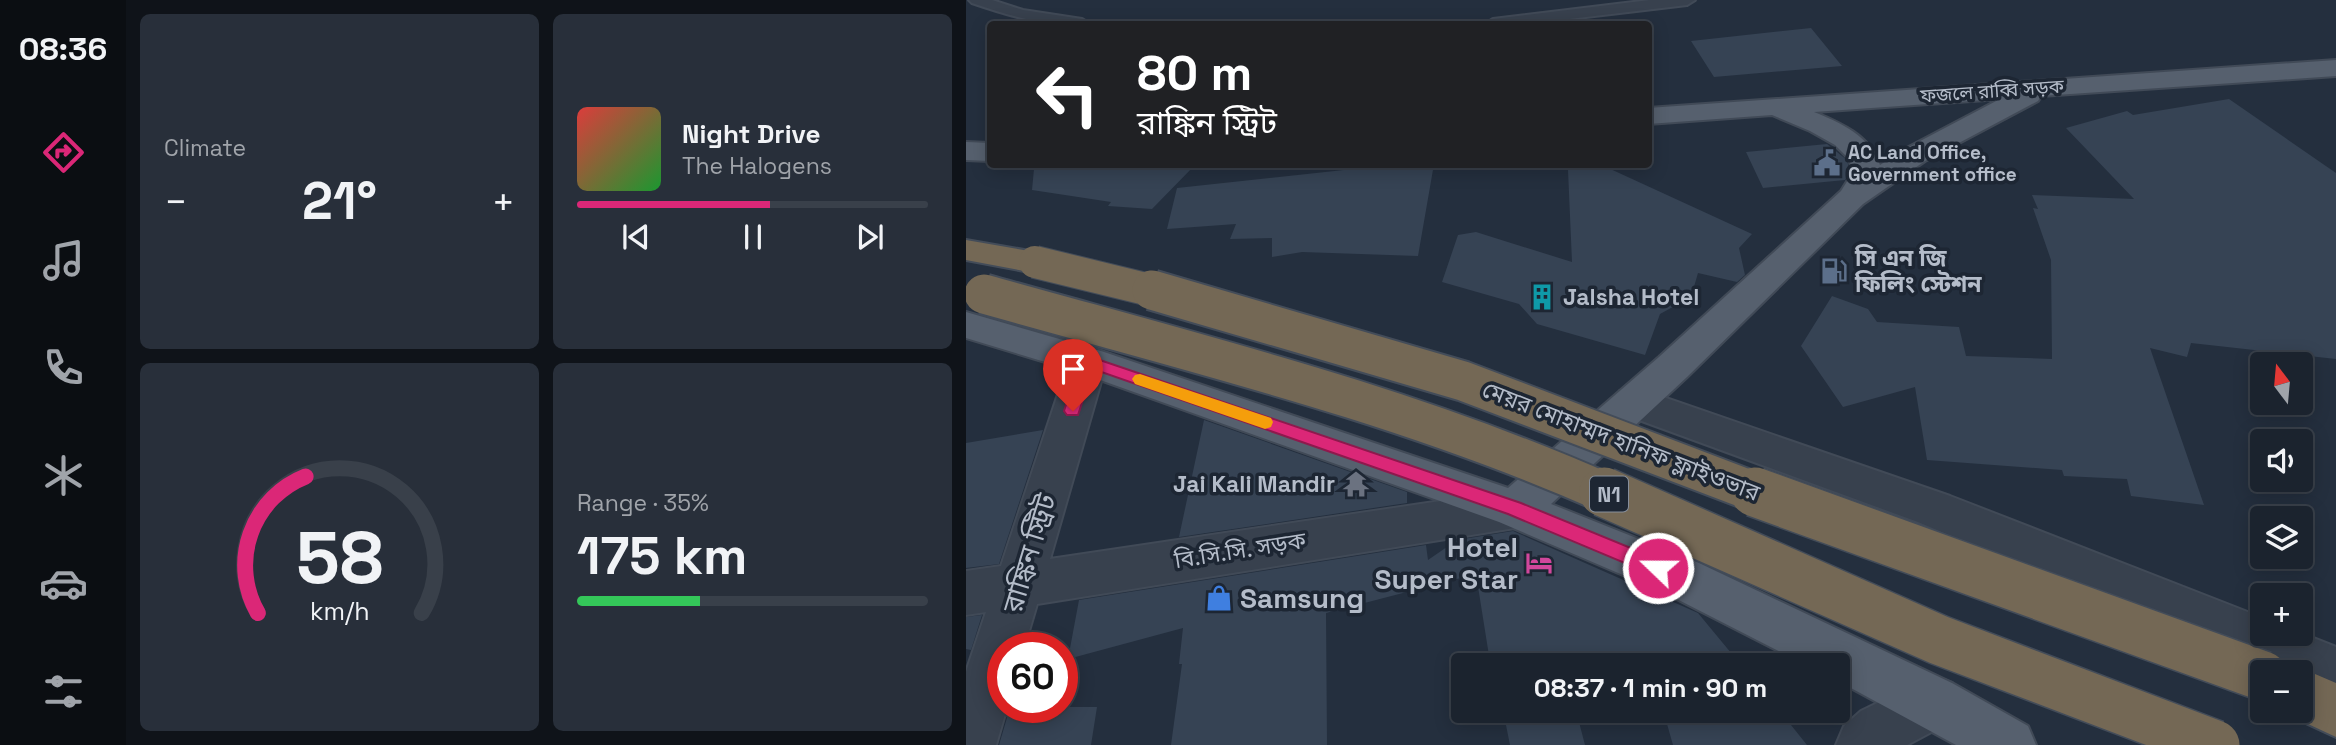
<!DOCTYPE html>
<meta charset="utf-8">
<style>
body{margin:0;font-family:"Space Grotesk","Noto Sans Bengali",sans-serif;background:#282f3a;color:#f1f3f6;height:100vh;display:flex;flex-direction:column;font-size:26px;white-space:nowrap}
*{box-sizing:border-box;margin:0}
p{font-size:23px;color:#a0a4aa}
.icon{flex:none;width:38px;height:38px;fill:none;stroke:currentColor;stroke-width:2;stroke-linecap:round;stroke-linejoin:round}
.map{position:relative;flex:1;overflow:hidden}
.sheet{display:flex;flex-direction:column;gap:14px;padding:14px;background:#0f1319;width:840px}
.sheet>*{flex:none}
.guide{position:absolute;left:21px;top:21px;width:665px;height:147px;border-radius:7px;box-shadow:0 4px 18px #0003,0 0 0 2px #39404a;background:#202124;color:#fff;overflow:hidden}
.needle{width:46px;rotate:344deg}
.fabs{position:absolute;left:1284px;top:352px;display:grid;gap:14px}
.fabs a{display:grid;place-items:center;width:63px;height:63px;border-radius:7px;background:#1b232e;box-shadow:0 4px 18px #0003,0 0 0 2px #39404a;font-size:35px}
.speed{position:absolute;left:21px;top:632px;display:flex;gap:14px;font-size:35px;font-weight:700;text-align:center}
.speed>*{display:grid;place-content:center;width:91px;height:91px;border-radius:50%;background:#1b232e;box-shadow:0 4px 18px #0003,0 0 0 2px #39404a;line-height:1}
.speed .limit{border:10px solid #d22;background:#fff;color:#111}
.pin{position:absolute;display:grid;place-items:center;width:60px;height:60px;color:#fff;margin:-72px -30px;border-radius:50% 50% 50% 0;rotate:-45deg;box-shadow:0 0 7px #0007}
.pin .icon{rotate:45deg}
.me{position:absolute;width:77px;margin:-38px;rotate:292deg;stroke-linejoin:round;filter:drop-shadow(0 0 5px #0008)}
.turn{display:flex;align-items:center;gap:24px;height:147px;padding:0 35px;font-size:32px}
.turn .icon{width:91px;height:91px;stroke-width:2.5}
.turn b{display:block;font-size:49px;line-height:60px}
.big{font-size:52px;font-weight:700;line-height:1.1}
.sheet .tile{flex:1;display:flex;flex-direction:column;justify-content:center;gap:10px;min-width:0;padding:0 24px;border-radius:10px;background:#282f3a}
.sheet .dial{align-items:center;gap:0}
.dial svg{height:182px;overflow:visible;fill:none;stroke:#39404a;stroke-width:7;stroke-linecap:round;text-anchor:middle}
.dial text{fill:#f1f3f6;stroke:none}
.song{display:flex;align-items:center;gap:21px}
.cover{width:84px;height:84px;border-radius:10px;background:linear-gradient(135deg,hsl(0 70% 55%),hsl(130 70% 35%))}
.played{height:7px;border-radius:4px;background:linear-gradient(90deg,#db2777 55%,#39404a 55%)}
.keys{display:flex;justify-content:space-around;direction:ltr}
.heat{display:flex;justify-content:space-between;align-items:center;font-size:38px;direction:ltr}
.charge{height:10px;border-radius:5px;background:linear-gradient(90deg,#34c759 35%,#39404a 0)}
.sheet .tiles{flex:1;display:grid;gap:14px;grid-template-columns:repeat(2,1fr)}
.trip{position:absolute;left:485px;top:653px;width:399px;height:70px;border-radius:7px;background:#1b232e;box-shadow:0 4px 18px #0003,0 0 0 2px #39404a;font-weight:700;line-height:70px;text-align:center}
main{display:flex;flex:1;min-height:0}
.menu{display:flex;flex-direction:column;width:126px;justify-content:space-around;align-items:center;background:#0b0e12;color:#a0a4aa}
.menu .icon{width:49px;height:49px}
.menu .active{color:#db2777}
.menu b{font-size:32px;color:#f1f3f6}
.map>svg:first-child{display:block}
</style>
<main>
<nav class="menu">
<b>08:36</b>
<svg class="icon active" aria-label="directions" viewBox="0 0 24 24"><path d="M12 3l9 9-9 9-9-9zM9 14v-3h6M13 9l2 2-2 2"/></svg>
<svg class="icon" aria-label="music" viewBox="0 0 24 24"><path d="M9 18V5l10-2v13"/><circle cx="6" cy="18" r="3"/><circle cx="16" cy="16" r="3"/></svg>
<svg class="icon" aria-label="phone" viewBox="0 0 24 24"><path d="M5 4h4l2 5-3 2q2 4 5 5l2-3 5 2v4C11 20 4 13 5 4z"/></svg>
<svg class="icon" aria-label="climate" viewBox="0 0 24 24"><path d="M12 3v18M4 7l16 10M4 17L20 7"/></svg>
<svg class="icon" aria-label="car" viewBox="0 0 24 24"><path d="M5 17H2v-5l4-1 3-4h7l3 4 3 1v5h-3M9 17h6M6 11h13"/><circle cx="7" cy="17" r="2"/><circle cx="17" cy="17" r="2"/></svg>
<svg class="icon" aria-label="filters" viewBox="0 0 24 24"><path d="M4 7h16M4 17h16"/><circle cx="9" cy="7" r="2"/><circle cx="15" cy="17" r="2"/></svg>
</nav>
<section class="sheet">
<div class="tiles">
<div class="tile"><p>Climate</p>
<div class="heat"><a>−</a><b class="big">21°</b><a>+</a></div>
</div>
<div class="tile">
<div class="song"><i class="cover"></i><div><b>Night Drive</b><p>The Halogens</p></div></div>
<div class="played"></div>
<div class="keys"><svg class="icon" aria-label="previous" viewBox="0 0 24 24"><path d="M18 5L8 12l10 7zM5 5v14"/></svg><svg class="icon" aria-label="pause" viewBox="0 0 24 24"><path d="M8 5v14M16 5v14"/></svg><svg class="icon" aria-label="next" viewBox="0 0 24 24"><path d="M6 5l10 7-10 7zM19 5v14"/></svg></div>
</div>
<div class="tile dial"><svg viewBox="0 0 100 80">
<path d="M14 69A42 42 0 1 1 86 69"/>
<path d="M14 69A42 42 0 0 1 35 9" stroke="#db2777"/>
<text x="50" y="56" font-size="32" font-weight="700">58</text>
<text x="50" y="72" font-size="11">km/h</text>
</svg></div>
<div class="tile"><p>Range · 35%</p><b class="big">175 km</b><div class="charge"></div></div>
</div>
</section>
<div class="map">
<svg width="1370" height="745" viewBox="0 0 1370 745">
<rect width="100%" height="100%" fill="#242f3e"/>
<path fill="#364354" d="M845 28 876 66 748 77 725 41Z
M1263 99 1370 173V359L1225 343 1221 357 1184 348 1238 505 1165 496 1161 479 1098 476 1096 470 961 460 949 387 877 407 835 346 866 296 902 309 911 322 993 327 1000 356 1086 359 1085 260 1067 208 1072 209 1066 195 1168 199 1100 128 1161 111 1167 115Z
M861 144 881 160 884 172 879 180 797 188 780 152Z
M433 164H468L452 256 336 252 306 257V238L264 239 270 224 201 229 211 188Z
M228 166 186 209 142 206 145 202 66 190 68 169Z
M640 167 786 234 773 248 779 275 771 282 732 273 725 297 694 314 679 355 571 324 553 304 476 282 492 235 510 232 606 262 602 170Z
M238 420 441 492V503L213 537Z
M77 430 33 564 0 568V443Z
M547 531 732 613 775 665H529L528 661 524 662 510 574 360 613 361 745H205L216 664H213L217 628 102 659 113 600 460 545 462 560 491 540Z
M16 615 5 650 0 649V617Z
M57 707H131L125 745H33L43 711Z
M537 710H651L613 722 619 745H544Z
M697 710H813L841 745H707Z"/>
<g fill="none" stroke-linecap="round" stroke-linejoin="round">
<g stroke="#414a57" stroke-width="4">
<path id="service" d="M3 0H26L57 10 116 19 124 24C83 28 44 16 6 3Z
M684 0H729L721 5 561 24H519L527 19Z"/>
</g>
<g stroke="#414a57" stroke-width="4">
<path id="minor" d="M122 347 135 351 141 361 84 559 549 490 565 496 571 509 565 522 549 528 71 604 58 648H37V707H41L30 745H0V672L20 612 0 615V571L35 566 103 361 109 351Z
M967 676 986 683 993 702 986 721 941 745H870L878 726 895 711Z"/>
</g>
<g stroke="#414a57" stroke-width="4">
<path id="tertiary" d="M668 387 984 496 1297 618V634L1335 633 1370 647V697L1335 683V672H1309L952 522 654 413 648 402 654 391Z"/>
</g>
<g stroke="#414a57" stroke-width="4">
<path id="primary" d="M1370 60V76L1075 96 1072 101 959 161 897 204 721 377 585 504 733 563 986 683 1062 726 1070 745H990L872 681V665H840L699 593 533 522 109 371 0 338V312L135 351 542 488 693 357 875 191 887 172 883 159 869 145 844 131 806 115 682 124V108ZM1034 99 939 149 914 165C904 136 875 123 848 112Z
M0 142 24 143V161L0 160Z"/>
</g>
<g stroke="#434c59" stroke-width="4">
<path id="motorway" d="M0 240 81 254 86 262 81 270 69 273 0 260Z
M1335 668 1370 683V737L1316 712V710H1335V672H1325Z"/>
</g>
<use href="#service" fill="#38414e" fill-rule="evenodd"/>
<use href="#minor" fill="#38414e" fill-rule="evenodd"/>
<use href="#tertiary" fill="#38414e" fill-rule="evenodd"/>
<use href="#primary" fill="#56606e" fill-rule="evenodd"/>
<use href="#motorway" fill="#746855" fill-rule="evenodd"/>
<g stroke="#434c59" stroke-width="34" stroke-linecap="butt">
<path id="motorway-bridge-far2" d="M69 262 192 292"/>
</g>
<g stroke="#434c59" stroke-width="43" stroke-linecap="butt">
<path id="motorway-bridge-far1" d="M186 290 497 381 794 494
M18 294C228 353 442 405 642 494"/>
</g>
<g stroke="#434c59" stroke-width="52" stroke-linecap="butt">
<path id="motorway-bridge" d="M638 492 973 640 1249 745
M789 492 1297 676"/>
</g>
<use href="#motorway-bridge-far2" stroke="#746855" stroke-width="32"/>
<use href="#motorway-bridge-far1" stroke="#746855" stroke-width="39"/>
<use href="#motorway-bridge" stroke="#746855" stroke-width="49"/>
</g>
<path fill="#db2777" stroke="#8e194d" stroke-width="2" d="M122 356 555 503 699 562 702 568 699 574 692 577 542 514 127 369 112 415H101L98 411 114 361Z"/>
<path fill="#f59e0b" d="M174 374 305 418 307 422 305 427 299 429 169 384 166 379 169 375Z"/>
<defs>
<g id="civic-bare" transform="scale(2.1)"><path d="M-.6-6.5H3V-4.5H.6V-3L4-1V1h2V6H-6V1h2V-1L-.6-3ZM-1.2 2.5V6h2.4V2.5Z" fill="#5c6f8a" stroke="#1d2633" stroke-width="2.5" paint-order="stroke"/></g>
<g id="fuel-bare" transform="scale(2.1)"><path d="M-5.5-6h7V0h2V4h1.3V-2.5L3-4.5l.8-.8L6-3V5H2.5V1h-1V6h-7ZM-4.2-4.7v3.2H.2V-4.7Z" fill="#5c6f8a" stroke="#1d2633" stroke-width="2.5" paint-order="stroke"/></g>
<g id="building-bare" transform="scale(2.1)"><path d="M-4-6H4V6H1V3H-1V6H-4ZM-2.5-4.3h1.7v1.8h-1.7ZM.8-4.3h1.7v1.8H.8ZM-2.5-1h1.7V.8h-1.7ZM.8-1h1.7V.8H.8Z" fill="#0f9aa8" stroke="#1d2633" stroke-width="2.5" paint-order="stroke"/></g>
<g id="temple-bare" transform="scale(2.1)"><path d="M0-6L5-2H3V0L6.5 2.5H4V6H1.5V3h-3V6H-4V2.5H-6.5L-3 0V-2H-5Z" fill="#6b7280" stroke="#1d2633" stroke-width="2.5" paint-order="stroke"/></g>
<g id="hotel-bare" transform="scale(2.1)"><path d="M-6-4.5h1.5V1H6V5H4.5V3h-9V5H-6ZM-4 0a1.8 1.8 0 1 1 3.6 0ZM.5 0V-2.5h3Q6-2.5 6 0Z" fill="#d1479c" stroke="#1d2633" stroke-width="2.5" paint-order="stroke"/></g>
<g id="shop-bare" transform="scale(2.1)"><path d="M-5-2.5h2.3a2.7 3.5 0 0 1 5.4 0H5L5.5 6h-11ZM-1.5-2.5h3a1.5 2.3 0 0 0-3 0Z" fill="#3f7fe0" stroke="#1d2633" stroke-width="2.5" paint-order="stroke"/></g>
</defs>
<g fill-rule="evenodd">
<use href="#civic-bare" x="861" y="163"/>
<use href="#fuel-bare" x="868" y="271"/>
<use href="#building-bare" x="576" y="297"/>
<use href="#temple-bare" x="390" y="484"/>
<use href="#hotel-bare" x="573" y="563"/>
<use href="#shop-bare" x="253" y="598"/>
</g>
<g text-anchor="middle" dominant-baseline="central" stroke-width="7" stroke-linejoin="round" paint-order="stroke">
<g font-size="19" fill="#b4bcc9" stroke="#1d2633">
<text transform="translate(1026 91) rotate(-4)">ফজলে রাব্বি সড়ক</text>
</g>
<g font-size="19" font-weight="bold" fill="#b4bcc9" stroke="#1d2633" text-anchor="start">
<text x="882" y="152">AC Land Office,<tspan x="882" dy="22">Government office</tspan></text>
</g>
<rect fill="#1d2633" stroke="#878f9c" stroke-width="2" x="624" y="476.5" width="38" height="35" rx="5"/>
<g font-size="21" font-weight="bold" fill="#b4bcc9">
<text x="643" y="494">N1</text>
</g>
<g font-size="23" font-weight="bold" fill="#b4bcc9" stroke="#1d2633" text-anchor="start">
<text x="889" y="258">সি এন জি<tspan x="889" dy="26">ফিলিং স্টেশন</tspan></text>
<text x="597" y="297">Jalsha Hotel</text>
<text x="369" y="484" text-anchor="end">Jai Kali Mandir</text>
</g>
<g font-size="23" fill="#b4bcc9" stroke="#1d2633">
<text transform="translate(655 441) rotate(21)">মেয়র মোহাম্মদ হানিফ ফ্লাইওভার</text>
<text transform="translate(274 550) rotate(-9)">বি.সি.সি. সড়ক</text>
</g>
<g font-size="28" font-weight="bold" fill="#b4bcc9" stroke="#1d2633" text-anchor="end">
<text x="552" y="547">Hotel<tspan x="552" dy="32">Super Star</tspan></text>
<text x="274" y="598" text-anchor="start">Samsung</text>
</g>
<g font-size="28" fill="#b4bcc9" stroke="#1d2633">
<text transform="translate(63 553) rotate(-73)">রাঙ্কিন স্ট্রিট</text>
</g>
</g>
</svg>
<div class="fabs">
<a><svg class="needle" viewBox="-14 -14 28 28"><path d="M0-13l5 13h-10z" fill="#e53935"/><path d="M0 13l5-13h-10z" fill="#a0a4aa"/></svg></a>
<a><svg class="icon" aria-label="sound" viewBox="0 0 24 24"><path d="M4 9h4l5-4v14l-5-4H4zM17 9q2 3 0 6"/></svg></a>
<a><svg class="icon" aria-label="layers" viewBox="0 0 24 24"><path d="M12 4l9 5-9 5-9-5zM3 14l9 5 9-5"/></svg></a>
<a>+</a>
<a>−</a>
</div>
<div class="speed"><div class="limit">60</div></div>
<div class="pin" style="left:107px;top:411px;background:#d93025"><svg class="icon" aria-label="arrive" viewBox="0 0 24 24"><path d="M6 21V4h12l-3 4 3 4H6"/></svg></div>
<svg class="me" style="left:692px;top:568px" viewBox="-20 -20 40 40"><circle r="17" fill="#db2777" stroke="#fff" stroke-width="3"/><path d="M0-11L8 9 0 5-8 9z" fill="#fff"/></svg>
<div class="trip">08:37 · 1 min · 90 m</div>
<div class="guide">
<div class="turn"><svg class="icon" aria-label="left" viewBox="0 0 24 24"><path d="M17 20v-9H6M10 6l-5 5 5 5"/></svg><div><b>80 m</b>রাঙ্কিন স্ট্রিট</div></div>
</div>
</div>
</main>
